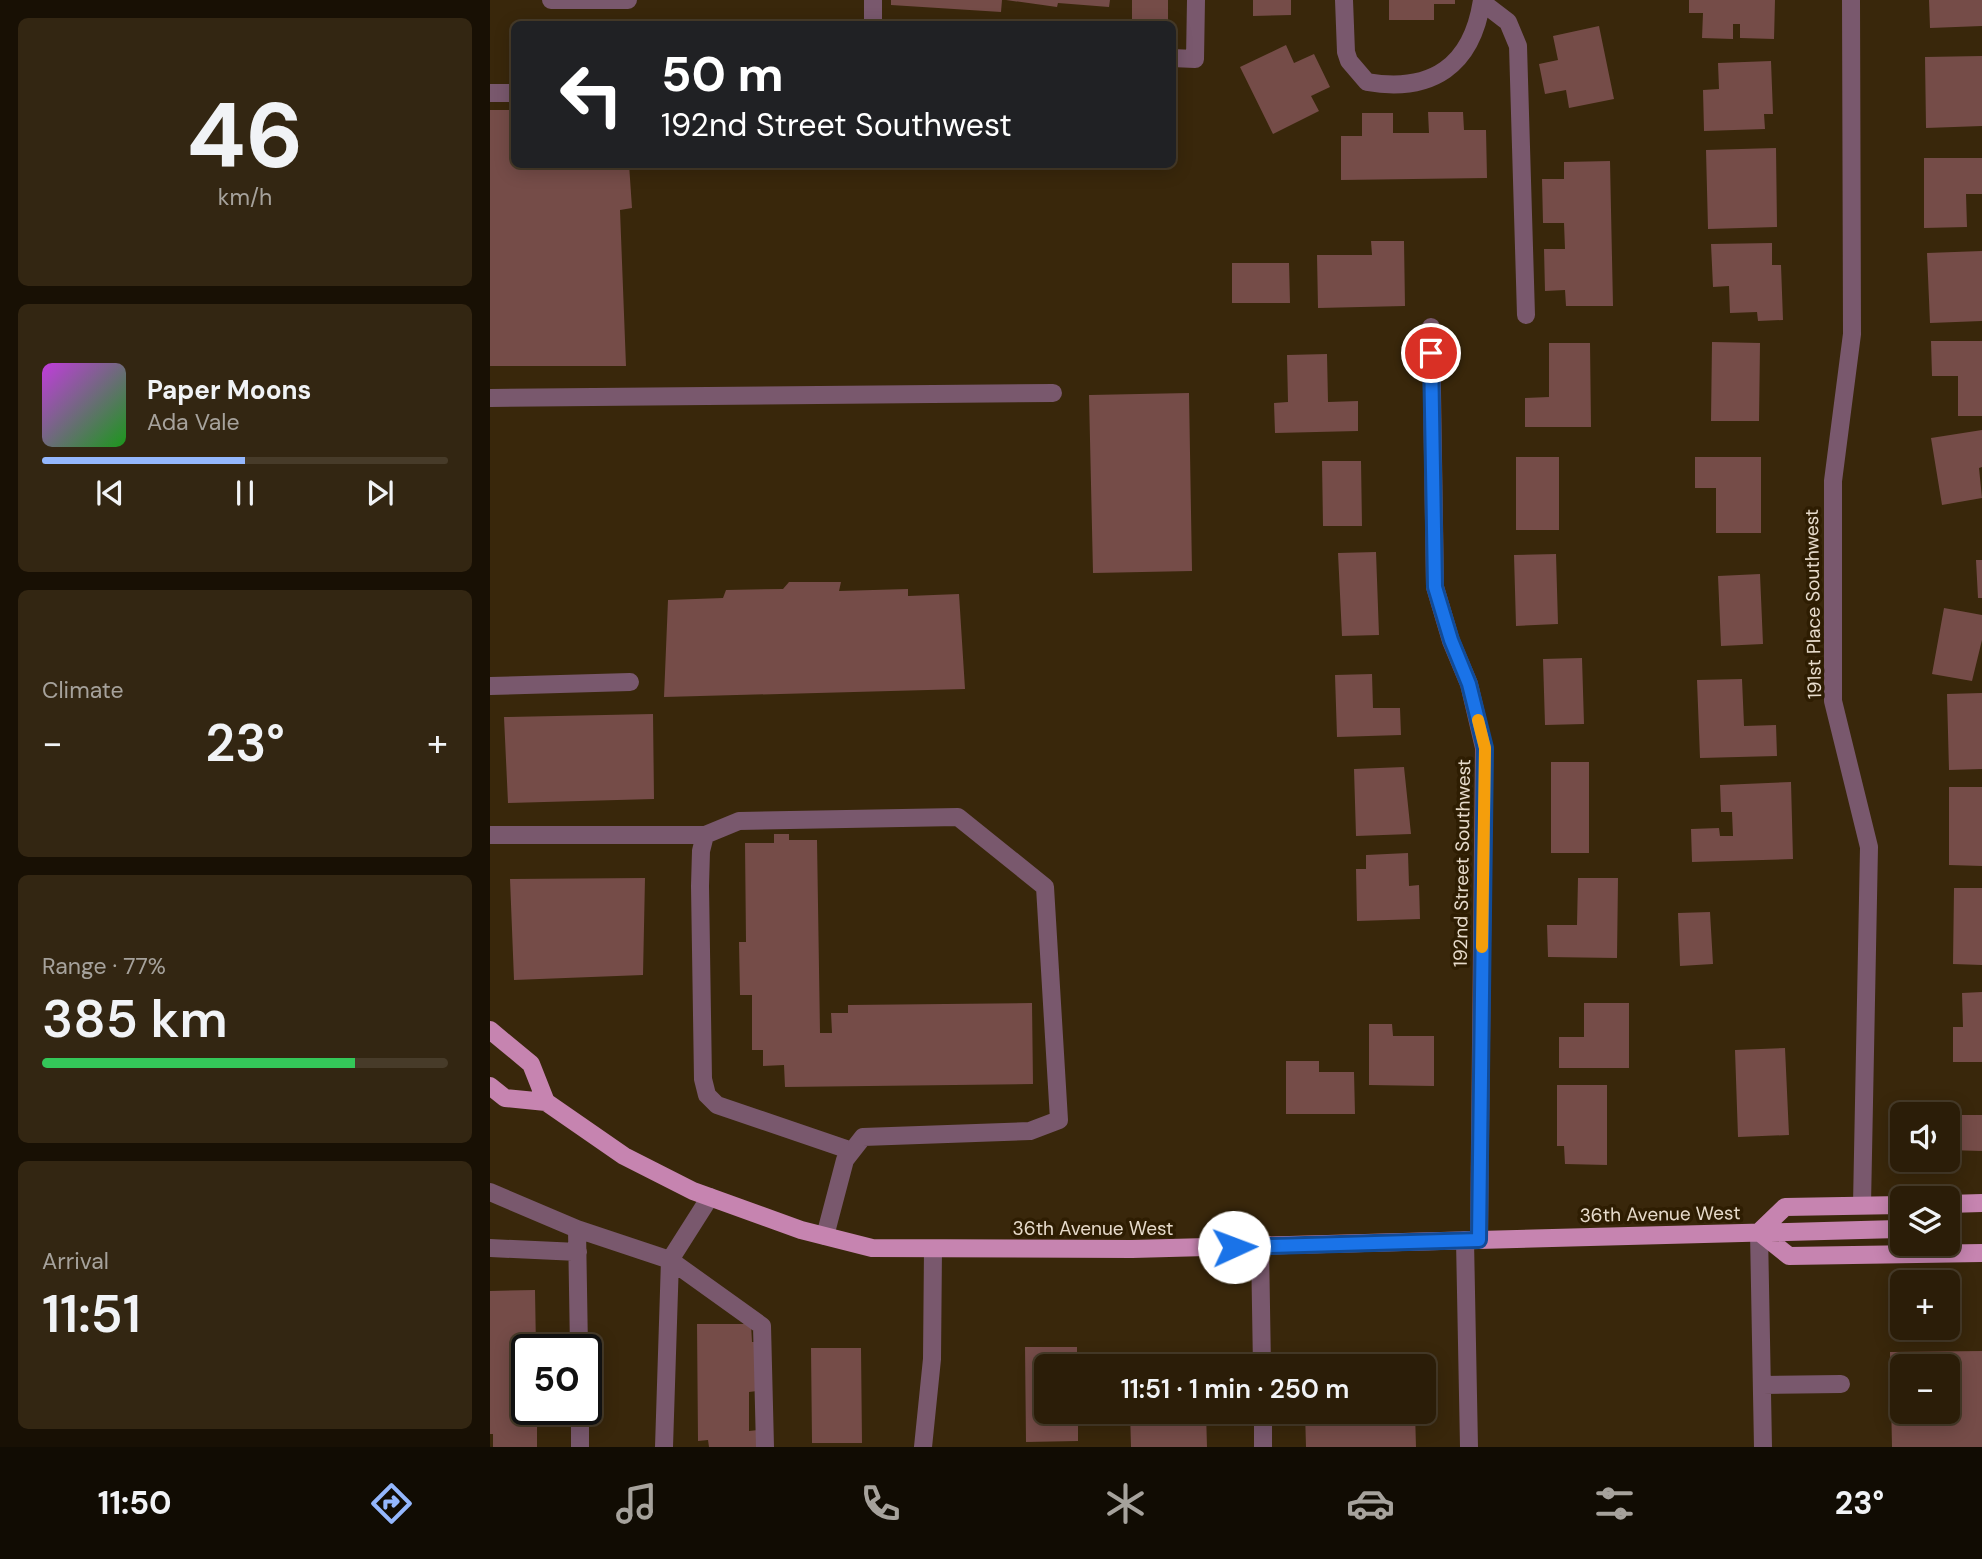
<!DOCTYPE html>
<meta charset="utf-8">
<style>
body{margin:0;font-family:"DM Sans",sans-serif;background:#332612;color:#f1f3f6;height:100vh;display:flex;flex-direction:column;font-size:26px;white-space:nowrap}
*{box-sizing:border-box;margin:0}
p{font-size:23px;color:#a6a29c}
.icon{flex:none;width:38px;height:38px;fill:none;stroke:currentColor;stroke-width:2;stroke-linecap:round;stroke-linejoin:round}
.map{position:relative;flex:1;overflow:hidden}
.sheet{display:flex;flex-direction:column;gap:18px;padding:18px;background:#181004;width:490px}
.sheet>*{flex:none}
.banner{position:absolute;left:21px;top:21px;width:665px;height:147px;border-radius:10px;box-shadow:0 4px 18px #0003,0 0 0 2px #473b29;background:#202124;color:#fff;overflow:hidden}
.fabs{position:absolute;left:1400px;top:1102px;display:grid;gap:14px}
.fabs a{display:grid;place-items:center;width:70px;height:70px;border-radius:10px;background:#2b1d08;box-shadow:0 4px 18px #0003,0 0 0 2px #473b29;font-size:35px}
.speed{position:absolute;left:21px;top:1334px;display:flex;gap:14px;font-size:35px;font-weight:700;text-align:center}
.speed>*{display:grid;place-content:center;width:91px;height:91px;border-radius:50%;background:#2b1d08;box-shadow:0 4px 18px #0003,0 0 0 2px #473b29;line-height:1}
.speed .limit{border:4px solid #111;border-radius:10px;background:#fff;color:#111}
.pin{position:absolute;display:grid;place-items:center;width:60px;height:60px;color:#fff;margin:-30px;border:4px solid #fff;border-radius:50%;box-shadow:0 2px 7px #0007}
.me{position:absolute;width:77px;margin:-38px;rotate:88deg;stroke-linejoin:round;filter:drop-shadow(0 0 5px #0008)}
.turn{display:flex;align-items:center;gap:24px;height:147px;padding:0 35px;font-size:32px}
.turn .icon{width:91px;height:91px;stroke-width:2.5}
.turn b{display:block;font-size:49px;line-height:60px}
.big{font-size:52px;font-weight:600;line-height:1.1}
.sheet .card{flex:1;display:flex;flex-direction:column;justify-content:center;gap:10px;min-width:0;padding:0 24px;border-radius:10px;background:#332612}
.sheet .dial{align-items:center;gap:0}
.dial b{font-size:91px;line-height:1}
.song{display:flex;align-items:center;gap:21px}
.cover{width:84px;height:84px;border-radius:10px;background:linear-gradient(135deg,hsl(290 70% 55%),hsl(120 70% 35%))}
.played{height:7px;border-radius:4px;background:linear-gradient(90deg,#94b7fd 50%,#473b29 50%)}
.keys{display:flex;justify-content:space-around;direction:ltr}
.heat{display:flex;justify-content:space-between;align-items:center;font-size:38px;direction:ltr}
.charge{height:10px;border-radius:5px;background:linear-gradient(90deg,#34c759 77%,#473b29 0)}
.trip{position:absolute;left:544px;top:1354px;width:402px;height:70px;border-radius:10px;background:#2b1d08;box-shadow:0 4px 18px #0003,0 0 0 2px #473b29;font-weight:600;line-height:70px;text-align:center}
.menu{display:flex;height:112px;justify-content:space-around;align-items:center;background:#110c03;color:#a6a29c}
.menu .icon{width:49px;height:49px}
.menu .selected{color:#94b7fd}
.menu b{font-size:32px;color:#f1f3f6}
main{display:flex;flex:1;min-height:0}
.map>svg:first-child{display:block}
</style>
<main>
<section class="sheet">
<div class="card dial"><b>46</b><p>km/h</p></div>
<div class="card">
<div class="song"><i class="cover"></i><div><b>Paper Moons</b><p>Ada Vale</p></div></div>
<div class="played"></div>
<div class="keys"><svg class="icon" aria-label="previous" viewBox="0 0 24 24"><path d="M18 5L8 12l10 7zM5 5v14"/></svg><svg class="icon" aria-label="pause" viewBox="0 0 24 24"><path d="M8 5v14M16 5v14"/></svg><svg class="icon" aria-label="next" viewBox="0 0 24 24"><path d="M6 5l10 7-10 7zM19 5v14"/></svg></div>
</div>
<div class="card"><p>Climate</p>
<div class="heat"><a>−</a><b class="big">23°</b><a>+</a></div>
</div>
<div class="card"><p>Range · 77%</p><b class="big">385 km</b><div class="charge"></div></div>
<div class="card"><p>Arrival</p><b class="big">11:51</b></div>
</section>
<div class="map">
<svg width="1492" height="1447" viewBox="0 0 1492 1447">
<rect width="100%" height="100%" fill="#39270b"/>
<path fill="#754c48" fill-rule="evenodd" d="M401 0H512L511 12 401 5Z
M516 0H620L619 7 568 3 567 7Z
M642 0H678V24H642Z
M763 0H801V15L763 16Z
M899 0H965V4H944V20H899Z
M1199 0H1285L1284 39 1250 38V24H1243V39L1212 38 1213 13H1199Z
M1439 0H1492V26L1440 28Z
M1109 26 1124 99 1079 108 1076 90 1055 94 1049 64 1068 60 1063 36Z
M796 45 804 63 824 54 840 87 821 96 829 111 783 134 750 67Z
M1492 56V126L1436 128 1435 57Z
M1281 61 1283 114H1274L1275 129 1214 131 1213 90 1229 89 1228 63Z
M0 110H24V164H139L142 208 130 210 136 366H0Z
M938 112H973L974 130H996L997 178 851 180V136H872V113H903V133H939Z
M1286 148 1287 227 1218 229 1216 150Z
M1434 158H1492V194H1476L1477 227 1434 228Z
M1120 161 1123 306H1076L1075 290 1055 291 1054 249H1075L1074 223H1053L1052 179H1074V162Z
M881 241H914L915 306 828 308 827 255H882Z
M1282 243V265H1291L1293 320 1268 321 1267 312 1240 313 1239 286 1223 287 1221 244Z
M1492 251V321L1440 323 1437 253Z
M742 263H799L800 303H742Z
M1441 341H1492V416H1468V376H1442Z
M1222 342 1270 343 1269 421H1221Z
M1059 343H1100L1101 427H1035V398L1059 397Z
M837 354 838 402 868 401V431L785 433 784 403 798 402 797 355Z
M699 393 702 571 603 573 599 395Z
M1492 430V467L1489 468 1492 498 1452 505 1441 438Z
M1026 457H1069V530H1026Z
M1205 457H1271V533H1226V488H1205Z
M832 461H871L872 526H833Z
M886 552 889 635 852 636 848 553Z
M1066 554 1068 624 1026 626 1024 555Z
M1486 560H1492V598H1488Z
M1270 574 1273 644 1231 646 1228 576Z
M299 582H351L349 591 418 589V596L469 594 475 689 174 697 178 600 233 598 236 590 293 589Z
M1454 608 1492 615V640L1482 681 1442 674Z
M1092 658 1094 724 1055 725 1053 659Z
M882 674 883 708H910L911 735 847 737 845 675Z
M1252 679 1254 726 1286 725 1287 756 1210 758 1207 680Z
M1492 693V769L1459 770 1457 694Z
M163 714 164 799 18 803 14 717Z
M1061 762H1099V853H1061Z
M914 767 921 834 866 836 864 769Z
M1301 782 1303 859 1202 862 1201 829 1229 828 1230 836H1243L1242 812H1231L1230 785Z
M1459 787H1492V866L1459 865Z
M284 834H299V840H327L330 1033H342L341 1013H358V1005L542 1003 543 1084 295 1087 294 1065 273 1066V1050H262V995H250L249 942H256L255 843H284Z
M918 853 919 886 929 885 930 919 867 921 866 869H876V855Z
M155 878 153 975 24 980 20 879Z
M1088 878H1128L1127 958 1058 957 1057 925H1087Z
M1464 888H1492V965L1463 964Z
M1220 912 1223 964 1190 966 1188 913Z
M1492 992V1062H1463V1027H1473L1472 993Z
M1094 1003H1139V1068H1069V1037H1094Z
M879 1024H902L903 1036H944V1086L879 1085Z
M1295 1048 1299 1135 1248 1137 1245 1050Z
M796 1061H829V1072H864L865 1114H796Z
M1067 1085H1117V1165L1075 1164 1074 1146H1067Z
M1458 1115H1492V1151L1458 1150Z
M45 1290 46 1349H37V1409H47V1447H3V1434H0V1291Z
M207 1324H261L262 1342H267V1391L259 1392V1431L268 1430V1447H219L218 1440 208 1441Z
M535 1347H587V1367H556V1412H588V1441L536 1442Z
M321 1348H371L372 1443H322Z
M1492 1351V1447H1402L1400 1352ZM1412 1367H1458V1412H1412Z
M924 1357V1367H814V1359Z
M640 1412H716L717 1447H641Z
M815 1412H925L926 1447H816Z"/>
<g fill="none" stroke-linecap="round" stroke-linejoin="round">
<path stroke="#79586d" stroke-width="18" d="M61 0H138
M383 0V24
M854 0 856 52 859 61 877 82C942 93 982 66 992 0
M1361 0 1362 334 1343 481V701L1379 847 1372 1205
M992 2 1018 22 1028 46 1036 315
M682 58 705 59 706 0
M0 93H24
M941 327 945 587 961 641 979 684 994 748 989 1240
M0 398 563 393
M0 686 140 682
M0 835H215L249 821 468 817 555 887 569 1120 540 1131 373 1137 355 1160 335 1236
M215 835 211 851 210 886 213 1079 217 1095 227 1105 362 1151
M0 1192 87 1229 180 1260 272 1326 275 1447
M87 1229 89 1349
M1269 1232 1273 1447
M975 1240 979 1447
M770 1246 772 1367
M0 1248 88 1252
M1273 1385 1351 1384
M90 1409V1447
M773 1412V1447
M174 1447 180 1260 220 1197
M433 1447 442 1359 443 1249"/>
<path stroke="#c684b0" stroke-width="18" d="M0 1030 41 1064 56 1102
M0 1086 15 1098 56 1102 134 1156 203 1191 311 1230 382 1248 642 1249 1408 1229 1412 1226
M1458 1204 1492 1203
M1269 1232 1299 1256 1492 1253
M1269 1232 1295 1207 1412 1205"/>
</g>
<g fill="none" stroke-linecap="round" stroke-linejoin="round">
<g stroke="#114b97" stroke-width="18">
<path id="route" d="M744 1247 989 1240 995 748 979 684 961 640 945 587 941 353"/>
</g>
<use href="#route" stroke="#1a73e8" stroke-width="12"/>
<path stroke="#f59e0b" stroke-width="12" d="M988 720 995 748 992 947"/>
</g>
<g text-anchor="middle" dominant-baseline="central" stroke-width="7" stroke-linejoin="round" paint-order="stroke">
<g font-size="19" fill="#e7dbcb" stroke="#2e1d02">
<text transform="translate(1323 604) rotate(-91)">191st Place Southwest</text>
<text transform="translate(972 863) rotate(-89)">192nd Street Southwest</text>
<text transform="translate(1170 1214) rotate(-1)">36th Avenue West</text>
<text x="603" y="1228">36th Avenue West</text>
</g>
</g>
</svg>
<div class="fabs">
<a><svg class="icon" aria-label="sound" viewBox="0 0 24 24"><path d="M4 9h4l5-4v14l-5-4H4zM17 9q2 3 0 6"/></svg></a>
<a><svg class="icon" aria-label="layers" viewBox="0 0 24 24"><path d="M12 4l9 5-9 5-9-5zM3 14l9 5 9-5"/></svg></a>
<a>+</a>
<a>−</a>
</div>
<div class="speed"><div class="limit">50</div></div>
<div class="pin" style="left:941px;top:353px;background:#d93025"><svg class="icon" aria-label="arrive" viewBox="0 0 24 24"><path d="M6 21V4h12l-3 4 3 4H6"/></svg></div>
<svg class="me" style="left:744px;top:1247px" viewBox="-20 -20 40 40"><circle r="19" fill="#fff"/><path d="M0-13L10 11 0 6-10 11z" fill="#1a73e8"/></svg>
<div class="trip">11:51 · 1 min · 250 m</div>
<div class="banner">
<div class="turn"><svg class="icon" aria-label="left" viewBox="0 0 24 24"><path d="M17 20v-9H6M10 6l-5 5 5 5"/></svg><div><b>50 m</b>192nd Street Southwest</div></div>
</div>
</div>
</main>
<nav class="menu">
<b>11:50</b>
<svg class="icon selected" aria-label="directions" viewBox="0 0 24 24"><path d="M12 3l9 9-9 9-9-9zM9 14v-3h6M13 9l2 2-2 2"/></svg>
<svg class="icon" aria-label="music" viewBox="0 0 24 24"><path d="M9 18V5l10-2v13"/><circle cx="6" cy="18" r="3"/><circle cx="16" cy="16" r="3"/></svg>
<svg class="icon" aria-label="phone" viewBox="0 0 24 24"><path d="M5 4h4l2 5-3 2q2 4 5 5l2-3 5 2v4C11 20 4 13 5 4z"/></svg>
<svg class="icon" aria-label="climate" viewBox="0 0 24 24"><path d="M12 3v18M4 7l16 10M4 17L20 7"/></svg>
<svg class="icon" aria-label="car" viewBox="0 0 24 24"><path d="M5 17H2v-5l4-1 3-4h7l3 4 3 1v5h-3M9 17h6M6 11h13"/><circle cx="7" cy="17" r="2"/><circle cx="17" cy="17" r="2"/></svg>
<svg class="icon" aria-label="filters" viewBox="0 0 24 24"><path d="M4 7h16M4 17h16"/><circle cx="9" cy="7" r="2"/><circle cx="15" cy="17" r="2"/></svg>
<b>23°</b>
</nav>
